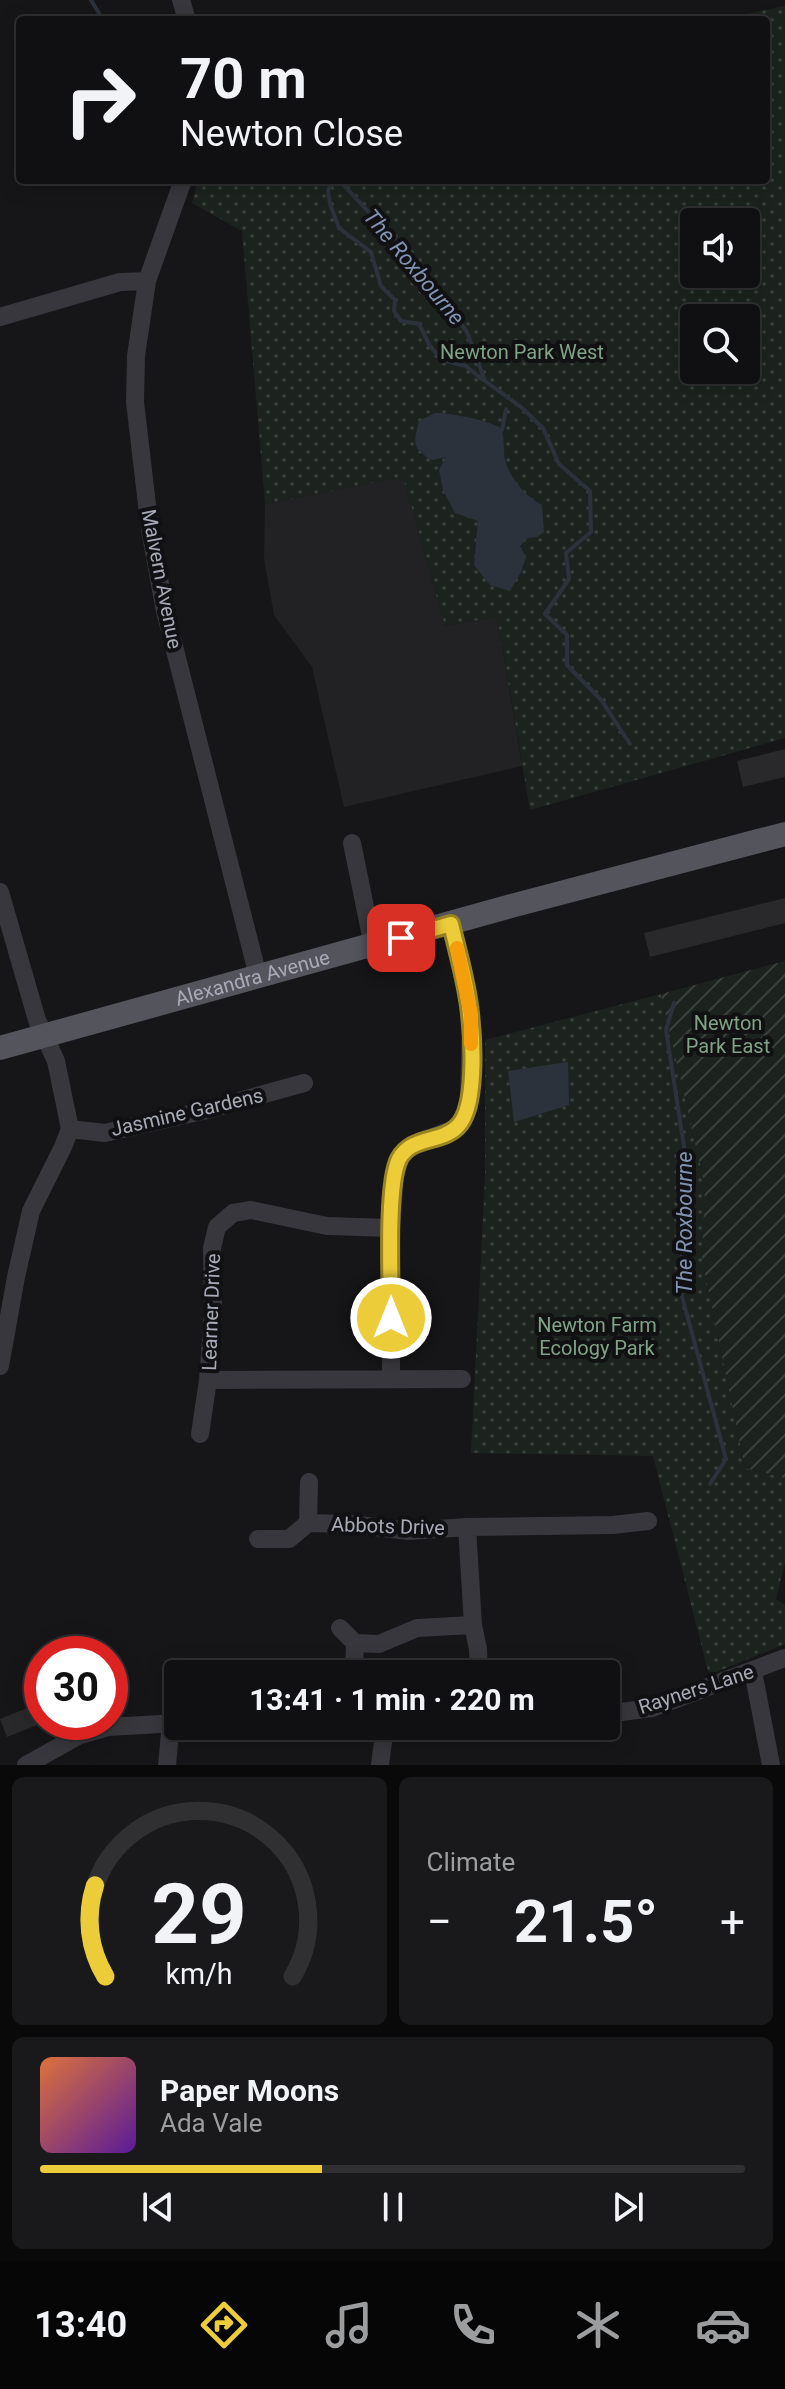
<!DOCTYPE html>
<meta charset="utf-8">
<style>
body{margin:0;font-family:Roboto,sans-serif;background:#19191b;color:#f1f3f6;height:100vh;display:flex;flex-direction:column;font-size:30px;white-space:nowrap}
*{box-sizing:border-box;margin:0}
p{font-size:26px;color:#9c9d9f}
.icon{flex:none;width:44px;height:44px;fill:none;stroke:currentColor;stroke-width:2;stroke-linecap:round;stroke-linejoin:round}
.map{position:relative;height:1765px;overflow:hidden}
.side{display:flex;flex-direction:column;gap:12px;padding:12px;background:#09090a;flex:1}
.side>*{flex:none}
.guide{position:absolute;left:16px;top:16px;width:754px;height:168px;border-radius:8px;box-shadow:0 4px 20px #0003,0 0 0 2px #303032;background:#101012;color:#f1f3f6;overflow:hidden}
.controls{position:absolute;left:680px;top:208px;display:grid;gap:16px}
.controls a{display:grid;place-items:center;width:80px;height:80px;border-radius:8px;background:#101012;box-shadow:0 4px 20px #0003,0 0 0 2px #303032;font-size:40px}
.speed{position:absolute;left:24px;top:1636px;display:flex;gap:16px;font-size:40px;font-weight:700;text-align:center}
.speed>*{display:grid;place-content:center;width:104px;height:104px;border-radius:50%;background:#101012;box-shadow:0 4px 20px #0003,0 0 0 2px #303032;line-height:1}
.speed .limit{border:12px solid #d22;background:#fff;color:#111}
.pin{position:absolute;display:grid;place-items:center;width:68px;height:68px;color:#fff;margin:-34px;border-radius:16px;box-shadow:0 4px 12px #0006}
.me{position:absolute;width:88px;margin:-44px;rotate:0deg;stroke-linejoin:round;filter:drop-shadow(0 0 6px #0008)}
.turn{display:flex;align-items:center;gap:28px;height:168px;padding:0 32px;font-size:36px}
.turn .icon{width:104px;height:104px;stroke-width:2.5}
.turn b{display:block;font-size:56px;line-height:68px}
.big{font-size:60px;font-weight:700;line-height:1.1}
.side .tile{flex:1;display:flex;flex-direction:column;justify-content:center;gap:12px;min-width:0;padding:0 28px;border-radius:12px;background:#19191b}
.side .dial{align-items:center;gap:0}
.dial svg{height:208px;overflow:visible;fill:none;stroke:#303032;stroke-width:7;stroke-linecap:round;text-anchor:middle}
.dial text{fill:#f1f3f6;stroke:none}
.song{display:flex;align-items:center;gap:24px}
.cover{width:96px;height:96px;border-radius:12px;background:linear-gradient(135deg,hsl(20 70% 55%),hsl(270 70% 35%))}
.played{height:8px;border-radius:4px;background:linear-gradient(90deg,#edcc39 40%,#303032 40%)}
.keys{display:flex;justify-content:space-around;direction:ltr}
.heat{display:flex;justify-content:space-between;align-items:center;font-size:44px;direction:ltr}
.side .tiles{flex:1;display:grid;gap:12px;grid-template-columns:1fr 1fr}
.tile:last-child{grid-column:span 2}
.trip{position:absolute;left:164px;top:1660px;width:456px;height:80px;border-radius:8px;background:#101012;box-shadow:0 4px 20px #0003,0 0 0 2px #303032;font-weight:700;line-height:80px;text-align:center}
.tabs{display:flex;height:128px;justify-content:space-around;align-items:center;background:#060607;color:#9c9d9f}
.tabs .icon{width:56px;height:56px}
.tabs .selected{color:#edcc39}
.tabs b{font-size:36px;color:#f1f3f6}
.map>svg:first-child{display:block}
</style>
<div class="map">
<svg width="785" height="1765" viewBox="0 0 785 1765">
<defs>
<pattern id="park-dots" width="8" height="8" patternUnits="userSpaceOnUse" patternTransform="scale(2)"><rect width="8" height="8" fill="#1c231e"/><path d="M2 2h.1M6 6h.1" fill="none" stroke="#3a403c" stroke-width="1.8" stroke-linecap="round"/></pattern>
<pattern id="garden-furrows" width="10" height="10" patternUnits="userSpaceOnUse" patternTransform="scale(2)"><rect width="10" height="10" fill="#1c231e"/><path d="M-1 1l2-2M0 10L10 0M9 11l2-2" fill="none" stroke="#3a403c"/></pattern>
</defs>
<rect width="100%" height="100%" fill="#161618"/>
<path fill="#222225" d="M403 477 445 626 497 617 522 766 344 807 312 667 274 615 264 559 265 504Z"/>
<path fill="url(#park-dots)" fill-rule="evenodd" d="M785 6V738L530 810 497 617 445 626 403 477 265 504 242 231 192 203 198 180H766V20H718ZM694 222H746V274H694ZM694 318H746V370H694Z
M661 994 706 1186 702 1259 745 1468 785 1478V1562L776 1599 785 1605V1644L709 1675 653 1456 471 1453 485 1178V1040Z"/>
<path fill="url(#garden-furrows)" d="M785 961V1478L745 1468 702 1259 705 1186 661 994Z"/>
<path fill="#2c323b" d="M435 413C451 413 487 420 501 428 505 438 503 449 505 460 510 478 526 497 542 505L544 532 537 537 528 538 520 546 526 557 521 572 510 591 490 585 474 565 478 521 455 513 443 490 439 470 446 457 432 460C411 448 414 442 419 421Z
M568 1062 569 1105 514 1122 508 1071Z"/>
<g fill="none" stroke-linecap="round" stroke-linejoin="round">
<path stroke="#2c323b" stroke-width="4" d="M91 0 103 20
M332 180 328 191 330 204 339 228 371 252 381 286 395 300 394 311 401 321 419 324 430 346 442 360 466 366 483 380
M339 180 414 261 467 332 485 381 521 407 543 428 559 464 590 491 591 532 566 553 569 579 545 614 567 635V665L602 701 630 744
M502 430 506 409
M674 1003 666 1030 687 1166 680 1289 726 1459 710 1484"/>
</g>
<path fill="#29292c" d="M785 749V777L743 787 737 761Z
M785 898V923L650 957 644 933Z
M42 1702V1723L7 1737 0 1719Z"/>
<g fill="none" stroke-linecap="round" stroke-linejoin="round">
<path stroke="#37373d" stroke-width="18" d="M181 0 187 20
M183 180 147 281 136 356 135 402 150 530 165 611 258 976
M0 317 120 282 147 281
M352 843 373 946
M0 892 37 1020 56 1061 70 1129 63 1147 31 1211 16 1277 0 1366
M70 1129 105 1133 207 1110 304 1083
M391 1378V1228L395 1176 400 1158 411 1145 457 1128 469 1107 471 1015 451 924
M208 1380 462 1379
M200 1434 208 1380 213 1312 212 1248 217 1227 233 1213 251 1210 327 1226 391 1228
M309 1482 308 1523 350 1524 409 1531 467 1527
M258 1539H289L308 1523
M340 1628 355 1643 354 1674
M355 1643 379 1644 417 1628 473 1625
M753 1671 771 1765
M479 1674 478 1649 473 1625 467 1527 613 1525 648 1521
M606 1714 652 1708 785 1658
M26 1765 80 1735 108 1727 178 1723
M167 1765 171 1723
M380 1765 385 1726"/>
<path stroke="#53545c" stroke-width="24" id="s1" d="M0 1048 511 906 785 834"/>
</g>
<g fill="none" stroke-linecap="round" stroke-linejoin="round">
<g stroke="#9a8525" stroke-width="20">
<path id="route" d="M391 1318C391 1284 386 1185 399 1159 411 1136 441 1143 457 1127 477 1109 473 1040 470 1014 467 983 458 954 451 924L401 938"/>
</g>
<use href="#route" stroke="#edcc39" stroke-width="14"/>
<path stroke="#f59e0b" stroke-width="14" d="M457 948 471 1015V1044"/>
</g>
<g text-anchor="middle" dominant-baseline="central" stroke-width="8" stroke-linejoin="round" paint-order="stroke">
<g font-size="20" fill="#80a287" stroke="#111113">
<text x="522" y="352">Newton Park West</text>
<text x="728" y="1023">Newton<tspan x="728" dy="23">Park East</tspan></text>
<text x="597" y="1325">Newton Farm<tspan x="597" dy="23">Ecology Park</tspan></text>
</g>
<g font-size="20" fill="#a8abb7" stroke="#111113">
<text transform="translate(162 579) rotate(79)">Malvern Avenue</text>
<text stroke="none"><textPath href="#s1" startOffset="262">Alexandra Avenue</textPath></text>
<text transform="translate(187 1112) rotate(-13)">Jasmine Gardens</text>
<text transform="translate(211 1312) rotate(-88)">Learner Drive</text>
<text transform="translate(388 1526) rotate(2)">Abbots Drive</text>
<text transform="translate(696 1689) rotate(-18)">Rayners Lane</text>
</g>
<g font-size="22" font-style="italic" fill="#8093b1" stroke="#111113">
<text transform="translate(414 267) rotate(50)">The Roxbourne</text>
<text transform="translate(684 1223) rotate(-90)">The Roxbourne</text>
</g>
</g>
</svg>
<div class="controls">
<a><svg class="icon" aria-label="sound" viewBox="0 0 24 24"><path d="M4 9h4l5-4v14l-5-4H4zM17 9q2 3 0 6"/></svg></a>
<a><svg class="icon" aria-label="search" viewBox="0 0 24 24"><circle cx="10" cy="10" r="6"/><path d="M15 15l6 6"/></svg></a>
</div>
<div class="speed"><div class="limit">30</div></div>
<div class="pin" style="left:401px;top:938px;background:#d93025"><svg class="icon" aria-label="arrive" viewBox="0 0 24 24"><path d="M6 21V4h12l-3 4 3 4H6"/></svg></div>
<svg class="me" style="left:391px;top:1318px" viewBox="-20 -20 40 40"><circle r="17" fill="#edcc39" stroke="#fff" stroke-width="3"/><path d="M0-11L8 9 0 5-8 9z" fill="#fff"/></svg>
<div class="trip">13:41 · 1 min · 220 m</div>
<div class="guide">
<div class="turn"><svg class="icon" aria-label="right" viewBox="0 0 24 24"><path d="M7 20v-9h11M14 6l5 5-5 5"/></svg><div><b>70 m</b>Newton Close</div></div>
</div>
</div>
<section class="side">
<div class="tiles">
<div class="tile dial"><svg viewBox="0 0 100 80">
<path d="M14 69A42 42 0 1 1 86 69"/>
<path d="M14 69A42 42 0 0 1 10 34" stroke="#edcc39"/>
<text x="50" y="56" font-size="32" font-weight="700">29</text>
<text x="50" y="72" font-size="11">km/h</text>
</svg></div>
<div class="tile"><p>Climate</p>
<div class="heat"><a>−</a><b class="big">21.5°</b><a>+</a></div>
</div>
<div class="tile">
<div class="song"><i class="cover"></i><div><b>Paper Moons</b><p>Ada Vale</p></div></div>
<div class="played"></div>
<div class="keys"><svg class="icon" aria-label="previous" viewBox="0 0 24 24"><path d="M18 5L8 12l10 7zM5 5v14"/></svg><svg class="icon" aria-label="pause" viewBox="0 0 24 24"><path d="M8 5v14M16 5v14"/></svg><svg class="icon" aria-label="next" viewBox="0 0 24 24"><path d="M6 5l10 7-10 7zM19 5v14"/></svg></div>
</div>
</div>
</section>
<nav class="tabs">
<b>13:40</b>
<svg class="icon selected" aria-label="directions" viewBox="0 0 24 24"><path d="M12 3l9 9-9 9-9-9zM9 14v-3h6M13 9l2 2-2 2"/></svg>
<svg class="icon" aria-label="music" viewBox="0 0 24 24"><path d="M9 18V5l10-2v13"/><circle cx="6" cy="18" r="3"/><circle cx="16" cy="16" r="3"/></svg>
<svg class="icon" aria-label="phone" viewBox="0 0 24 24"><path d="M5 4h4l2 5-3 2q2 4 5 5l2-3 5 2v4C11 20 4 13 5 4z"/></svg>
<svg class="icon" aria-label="climate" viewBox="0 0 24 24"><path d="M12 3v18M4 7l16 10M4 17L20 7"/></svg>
<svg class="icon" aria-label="car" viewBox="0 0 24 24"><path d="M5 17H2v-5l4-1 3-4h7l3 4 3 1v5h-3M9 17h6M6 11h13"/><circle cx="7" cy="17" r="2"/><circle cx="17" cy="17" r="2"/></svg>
</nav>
